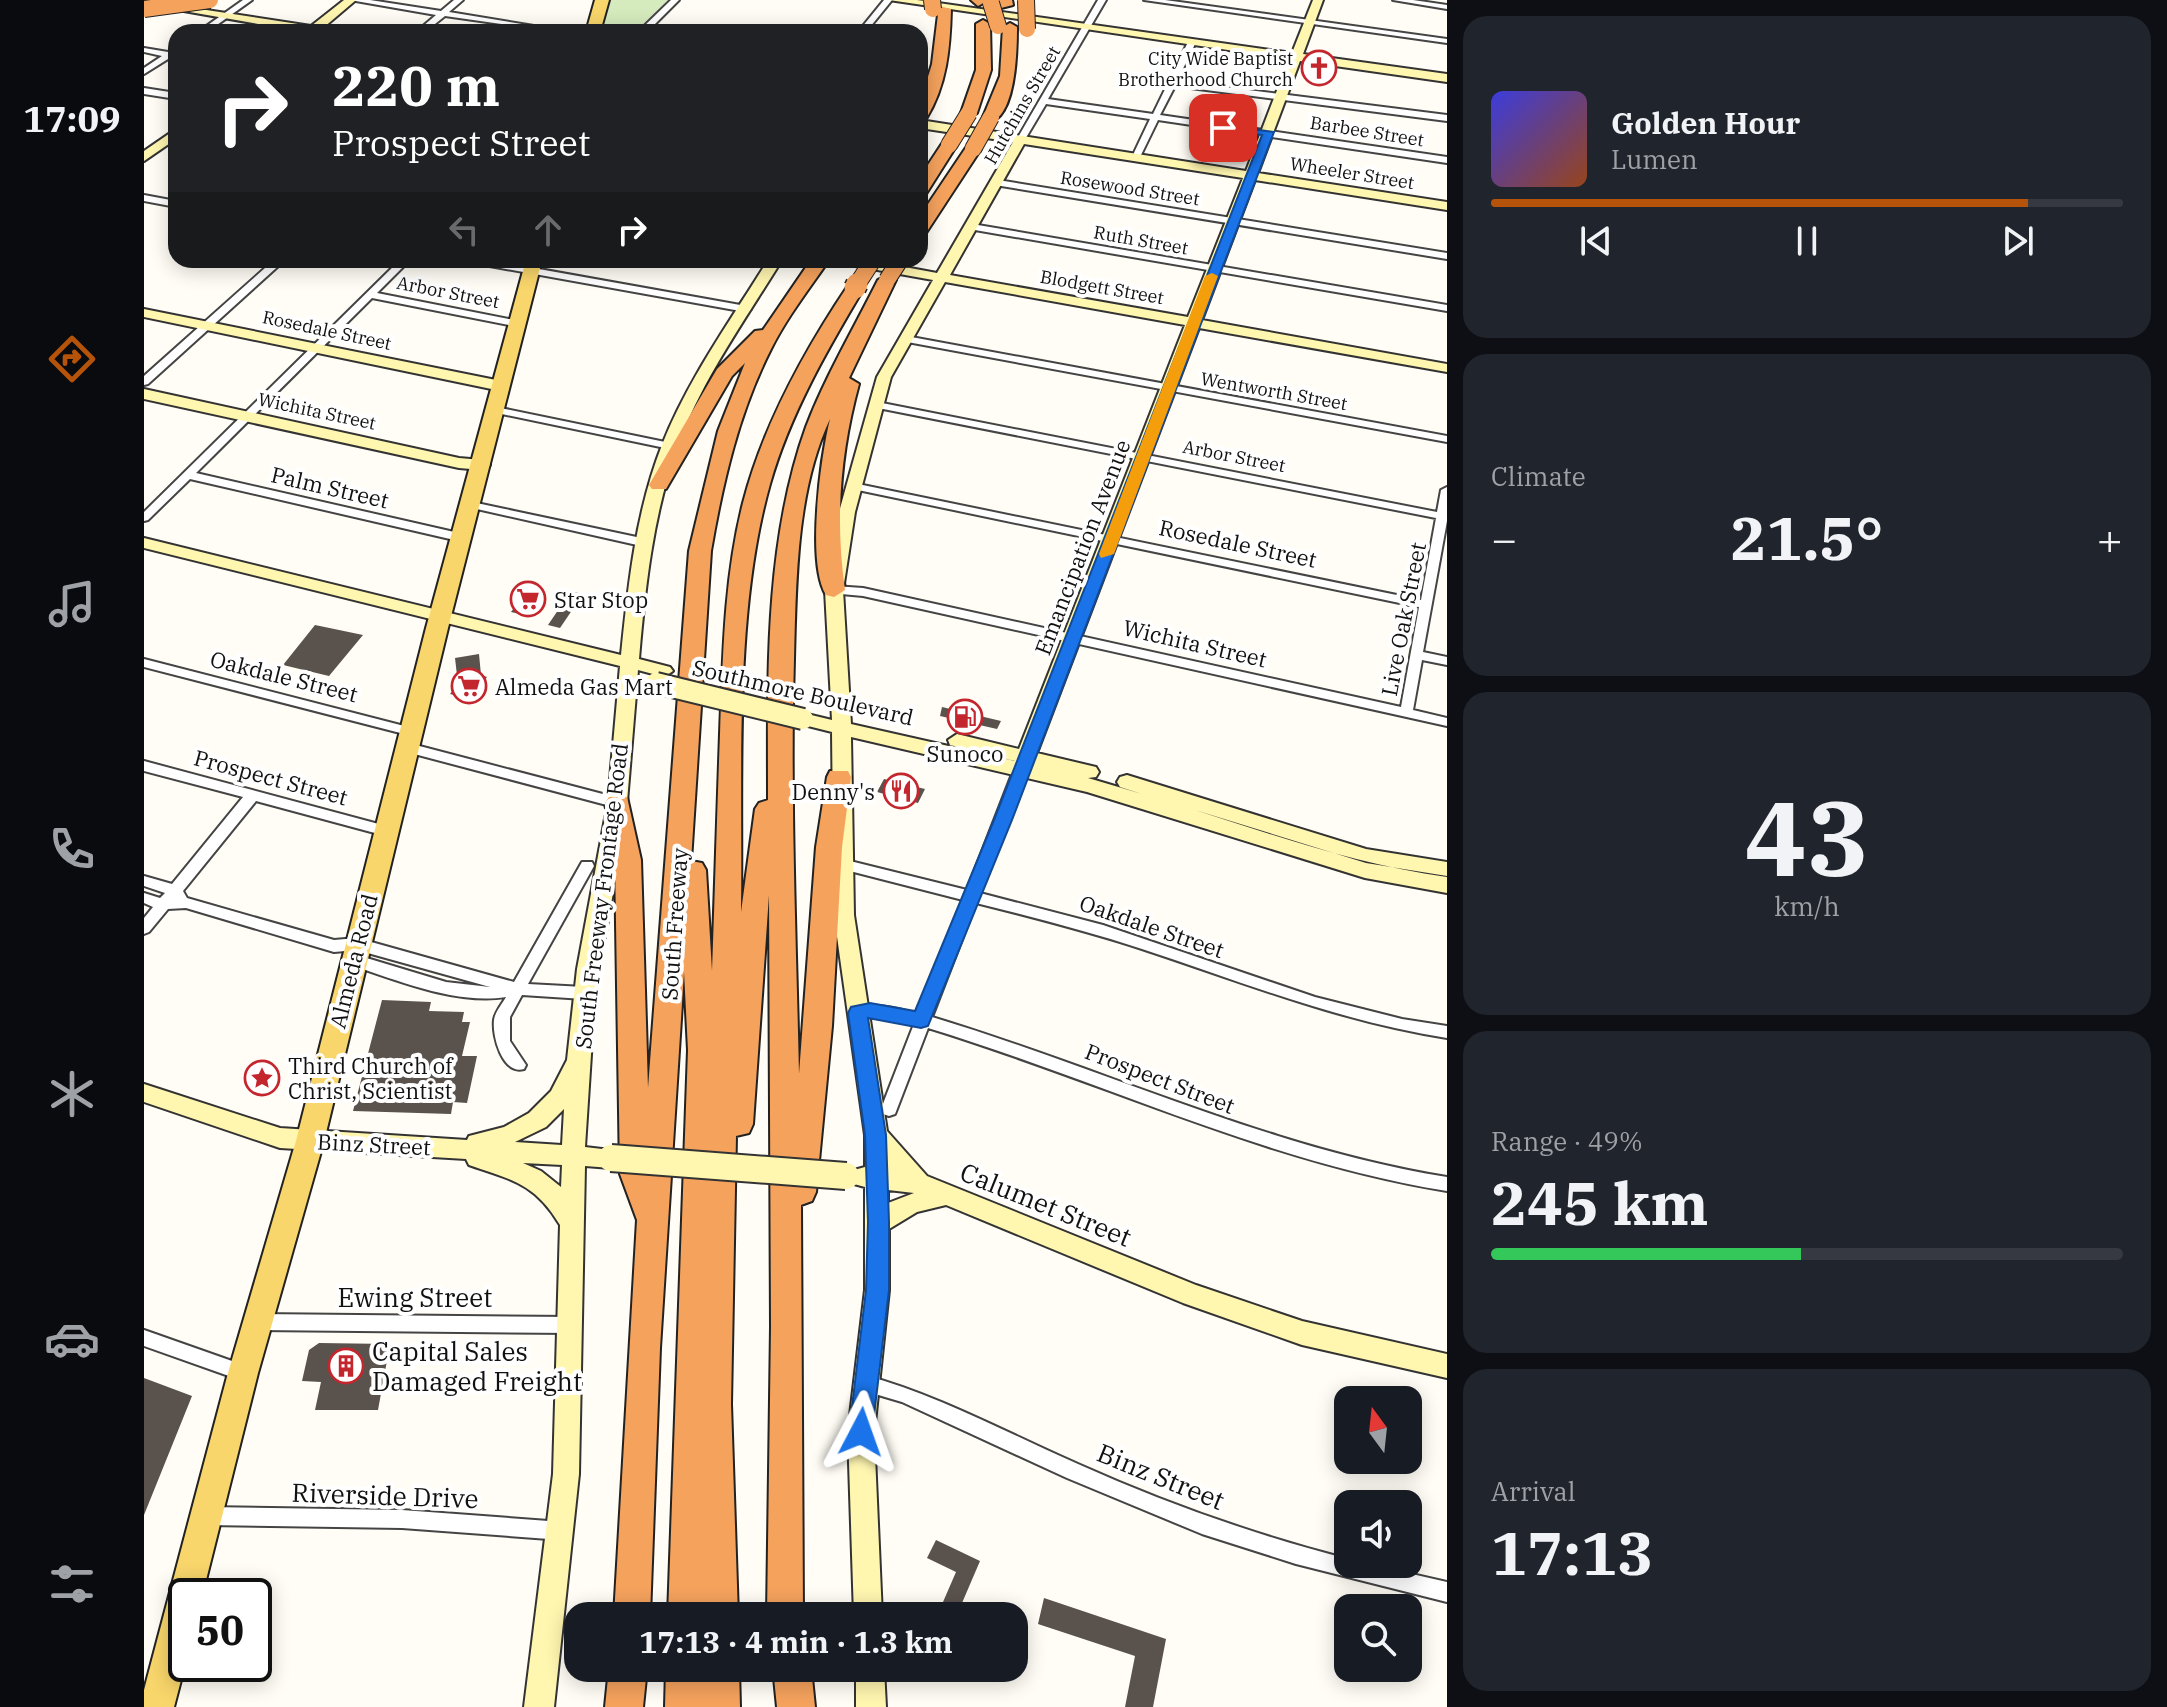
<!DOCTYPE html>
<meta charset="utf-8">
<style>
body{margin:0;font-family:"IBM Plex Serif",serif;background:#20242c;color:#f1f3f6;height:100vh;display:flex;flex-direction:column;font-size:30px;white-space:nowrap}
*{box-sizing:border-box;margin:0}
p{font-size:26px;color:#9ea1a6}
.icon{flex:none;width:44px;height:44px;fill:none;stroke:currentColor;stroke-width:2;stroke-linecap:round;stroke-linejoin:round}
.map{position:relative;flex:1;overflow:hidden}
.drawer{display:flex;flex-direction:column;gap:16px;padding:16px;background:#0d0f14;width:720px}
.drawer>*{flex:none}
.top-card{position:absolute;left:24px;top:24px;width:760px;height:244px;border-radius:24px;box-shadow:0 4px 20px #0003;background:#202124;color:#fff;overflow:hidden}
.needle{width:52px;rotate:345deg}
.controls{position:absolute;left:1190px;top:1386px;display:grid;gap:16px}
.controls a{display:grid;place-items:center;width:88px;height:88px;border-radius:16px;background:#171b24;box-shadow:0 4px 20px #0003;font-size:40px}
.speed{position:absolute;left:24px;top:1578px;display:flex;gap:16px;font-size:40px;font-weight:700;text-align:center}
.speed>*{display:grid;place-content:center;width:104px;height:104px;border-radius:50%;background:#171b24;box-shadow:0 4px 20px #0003;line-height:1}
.speed .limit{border:4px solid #111;border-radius:12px;background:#fff;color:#111}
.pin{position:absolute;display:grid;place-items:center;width:68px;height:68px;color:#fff;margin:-34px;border-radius:16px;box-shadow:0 4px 12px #0006}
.me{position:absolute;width:88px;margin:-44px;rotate:4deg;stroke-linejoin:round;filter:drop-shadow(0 0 6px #0008)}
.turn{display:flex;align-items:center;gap:28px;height:168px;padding:0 32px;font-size:36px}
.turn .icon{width:104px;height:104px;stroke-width:2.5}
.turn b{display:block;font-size:56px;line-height:68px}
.lanes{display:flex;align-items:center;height:76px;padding:0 32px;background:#0003;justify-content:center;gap:40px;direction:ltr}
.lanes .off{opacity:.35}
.big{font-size:60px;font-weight:700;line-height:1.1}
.drawer .card{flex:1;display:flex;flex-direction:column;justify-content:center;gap:12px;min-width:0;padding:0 28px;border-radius:24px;background:#20242c}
.drawer .dial{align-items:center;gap:0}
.dial b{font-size:104px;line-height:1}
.song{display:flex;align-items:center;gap:24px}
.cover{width:96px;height:96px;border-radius:12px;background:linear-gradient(135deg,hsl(240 70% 55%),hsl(20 70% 35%))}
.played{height:8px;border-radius:4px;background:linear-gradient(90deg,#b45309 85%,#363941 85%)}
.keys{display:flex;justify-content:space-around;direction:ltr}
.heat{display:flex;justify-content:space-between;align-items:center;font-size:44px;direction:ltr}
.charge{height:12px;border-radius:6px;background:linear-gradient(90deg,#34c759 49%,#363941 0)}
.trip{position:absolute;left:420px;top:1602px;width:464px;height:80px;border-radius:24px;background:#171b24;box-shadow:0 4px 20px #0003;font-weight:700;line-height:80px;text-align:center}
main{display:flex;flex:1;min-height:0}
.dock{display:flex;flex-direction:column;width:144px;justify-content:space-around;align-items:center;background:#090b0e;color:#9ea1a6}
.dock .icon{width:56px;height:56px}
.dock .on{color:#b45309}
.dock b{font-size:36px;color:#f1f3f6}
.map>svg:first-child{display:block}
</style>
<main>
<nav class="dock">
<b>17:09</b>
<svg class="icon on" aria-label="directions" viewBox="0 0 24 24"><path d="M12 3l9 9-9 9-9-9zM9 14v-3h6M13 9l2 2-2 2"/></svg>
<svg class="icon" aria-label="music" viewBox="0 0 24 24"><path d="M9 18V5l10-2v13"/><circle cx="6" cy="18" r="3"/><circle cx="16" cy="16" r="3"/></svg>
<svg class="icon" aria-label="phone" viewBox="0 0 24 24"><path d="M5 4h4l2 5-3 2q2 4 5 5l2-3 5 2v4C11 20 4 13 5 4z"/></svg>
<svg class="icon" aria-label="climate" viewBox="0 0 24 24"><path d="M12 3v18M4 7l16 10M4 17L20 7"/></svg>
<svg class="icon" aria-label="car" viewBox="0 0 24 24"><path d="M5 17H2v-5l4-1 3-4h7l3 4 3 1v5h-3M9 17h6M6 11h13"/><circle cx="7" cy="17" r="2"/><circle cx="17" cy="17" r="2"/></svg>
<svg class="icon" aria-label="filters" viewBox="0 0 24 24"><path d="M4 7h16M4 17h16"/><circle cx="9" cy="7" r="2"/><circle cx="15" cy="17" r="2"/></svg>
</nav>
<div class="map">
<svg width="1303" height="1707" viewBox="0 0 1303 1707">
<rect width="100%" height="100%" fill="#fffdf5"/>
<path fill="#d5ebbd" d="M465 0H524L491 32H457Z"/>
<path fill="#5a524d" d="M427 591 439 594 416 628 404 625Z
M382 592 395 595 380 615 367 612Z
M171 625 219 635 185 676 139 665Z
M335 654 337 675 343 677 327 699 306 694 314 684 311 658Z
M798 707 857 721 853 729 796 716Z
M740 779 781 789 774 803 733 792Z
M238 1000 287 1002 285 1011 320 1012 318 1022H326L318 1056H333L323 1103 309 1102 307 1114 209 1111Z
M175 1343 246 1344 234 1410H171L177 1382 158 1381 165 1350Z
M0 1378 48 1396 0 1515Z
M792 1540 836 1561 815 1610 799 1602 812 1572 783 1558Z
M900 1598 1022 1639 1009 1707H981L991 1656 894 1624Z"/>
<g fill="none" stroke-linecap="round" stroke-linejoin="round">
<g stroke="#444" stroke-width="4">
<path id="street" d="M99 0H108L63 32H54Z
M206 0H226L297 11 310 0H319L305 12 396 27 392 29 301 16 281 32H272L292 15Z
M527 0H535L503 32H494Z
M740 0H748L722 32H714Z
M954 0H962L904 99 1009 114 1044 42 1048 40 1052 42 1033 81 1303 115V121L1031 86 1016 115 1303 157V163L1014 120 996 157 992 160 988 157 1006 119 902 104 880 141H874L873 139Z
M1000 0H1021L1303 39V43Z
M1249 0H1269L1303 5V9Z
M0 48 24 52 32 48V54L0 74V68L18 56 0 52Z
M0 88 32 93V99L0 94Z
M854 180 1303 253V259L851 185 849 183Z
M0 195 32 201V207L0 201Z
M828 224 1303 305V311L825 229 823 227Z
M130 260H141L4 384 0 385V376Z
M256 260H266L233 293 375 321 380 324 375 327 228 298 52 473 319 534 325 538 323 541 319 542 46 479 4 520 0 521V512Z
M324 260H345L602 306 607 309 602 312 329 263Z
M762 336 1303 436V442L758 341 757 339Z
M733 402 1293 512 1297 490 1303 487V521L1279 652 1303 657V665L1278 660 1269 710 1303 718V726L719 596 686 593 684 590 686 587 690 586 719 588 1257 707 1275 607 709 489 703 486 709 483 1277 600 1292 518 729 407 728 405Z
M352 407 526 443 531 446 526 449 348 412V408Z
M328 502 502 539 508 543 502 547 324 507V503Z
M0 659 268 728 275 732 268 736 0 667Z
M264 743 474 798 481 803 474 808 259 751 257 748 259 745Z
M0 761 242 826 249 831 242 836 112 801 39 891 43 898 190 940 213 938 370 982 438 862H448L450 866 384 984 440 987 445 989 448 993 445 997 440 999 378 995 366 1017V1041L382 1065 380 1069C359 1075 348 1037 350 1020 351 1012 358 1004 362 997 310 1005 250 979 201 963L199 959 201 955 206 953 302 982 346 987 213 950 190 952 42 908 24 909 5 932 0 934V918L9 907 0 903V893L16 898 21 893 0 886V876L28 884 99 797 0 771Z
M877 764 884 769 836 893 959 925 1171 997 1258 1019 1303 1026V1038C1195 1021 1101 983 998 949 943 931 888 917 832 903L788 1017C961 1069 1124 1148 1303 1177V1191C1122 1162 958 1081 784 1028L751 1114 745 1116 739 1114 737 1109 770 1024 736 1018 709 1017 706 1013 709 1009C730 1002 753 1008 774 1014L819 900 698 869 691 864 698 859 823 890 870 769Z
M113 1314 428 1317 434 1319 437 1325 434 1331 428 1333 113 1330 107 1328 104 1322 107 1316Z
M0 1330 105 1367 108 1373 105 1379 99 1381 0 1346Z
M720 1375C794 1395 863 1433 934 1464 1021 1503 1111 1535 1204 1559V1564H1224L1303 1582V1602L1152 1564 1058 1534 923 1478 758 1402 714 1389 711 1383 714 1377Z
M62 1507 258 1510 418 1522 425 1524 428 1531 425 1538 418 1540 258 1528 62 1525 55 1523 53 1516 55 1509Z"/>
</g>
<g stroke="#333" stroke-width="4">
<path id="secondary" d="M200 0H212L179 28 191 32H160L17 7 23 4 167 26Z
M745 0H773L1148 53 1169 0H1179L1159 54 1303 74V82L1156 61 1114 173 1303 202V210L1111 180 1058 320 1303 364V372L1055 328 893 753 952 767 955 772 952 777 944 778 998 794 976 787 973 782 976 777 983 775 1222 849 1303 862V876L1222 863 1051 810C1135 837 1216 865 1303 877V893L1221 878 943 792 707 737 710 915 743 1131 783 1176 1052 1285 1158 1321 1303 1354V1378L1158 1345 1039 1303 802 1205 773 1212 745 1229V1290L730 1432 738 1616H710L704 1432 721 1290V1187L710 1184 706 1177 710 1170 721 1167V1135L690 915 688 732 652 723 650 719 659 713 688 720 681 590 695 512 733 377 789 280 700 264 693 260H723L793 273 869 142 776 128V120L1102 171 1145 59ZM880 144 1099 178 1044 317 806 275ZM801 282 1041 325 875 749 813 734 804 740 806 745 871 761 707 724 699 590 711 512 747 377ZM744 1190 770 1193 744 1203Z
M32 129V139L0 161V151Z
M624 260H638C601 320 557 381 533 448 509 515 501 588 495 659L526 667 529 671 520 677 494 670 481 826 451 993 441 1147 475 1151 479 1158 475 1165 467 1168 441 1166 435 1474 410 1707H380L409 1474 416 1225C391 1183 368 1180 325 1165L322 1159 136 1148 0 1102V1084L136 1128 323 1140 325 1136 360 1127 385 1113 407 1091 423 1060 433 969 464 802 476 666 0 548V538L477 655C484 585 492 511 518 445 544 379 587 320 624 260ZM420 1109 418 1145 371 1142 402 1127ZM379 1163 418 1165 417 1187 397 1171Z
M0 309 357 381 365 386 357 391 0 317Z
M0 389 315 458 338 460 346 465 338 470 315 468 0 399Z
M712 1668H740L742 1707H712Z"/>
</g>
<g stroke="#222" stroke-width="4">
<path id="primary" d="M451 0H465L456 32H442Z
M382 260H398L304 628 180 1141 114 1373 58 1596H42V1661L30 1707H0V1690L84 1373 152 1141 282 628Z"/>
</g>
<g stroke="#222" stroke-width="4">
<path id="highway" d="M827 0H841V2L834 6Z
M854 0H868L869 5 857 8Z
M795 6 807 9C806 48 803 85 782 119L776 121V102L788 64Z
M839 20 846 24 847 70 833 113 825 118 817 113 832 70V24Z
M866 23 873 27C873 49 872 114 847 122L839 117 856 76 859 27Z
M805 140 813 145 782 194 776 195V177L799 142Z
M829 144 837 149 782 233 776 234V216L823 146Z
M667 260H685C665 289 643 317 627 349 595 412 579 481 567 551L547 861 558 863 562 870 568 971C571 892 573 813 576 734 579 657 580 578 599 503 619 425 660 351 705 284H717L720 288C683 350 646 414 626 484 589 614 599 777 597 912L611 809 615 803 624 800C624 677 620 544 662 427 681 377 710 328 734 280L743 275 749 276 752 280 705 378 715 384C696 453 691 520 701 590L690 597 682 595C662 563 677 456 686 419 652 491 652 582 650 659 646 797 652 936 655 1074L672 847 683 777 686 771H704L707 777 698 847 688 1026 672 1192 668 1201 657 1205 659 1616H623L627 1327 625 895 609 1124 605 1133 592 1136 587 1404 594 1616H524L544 1050 540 972 516 1348 506 1616H470L493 1220 476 1174 471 860 461 803 465 797H483L497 860 504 1088 545 551 574 431 601 363 588 376 522 489H508L505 485 573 369 611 331 619 330Z
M465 1668H503L499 1707H461Z
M522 1668H595L596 1707H521Z
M629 1668H667L671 1707H633Z"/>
</g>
<use href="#street" fill="#fff" fill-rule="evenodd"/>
<use href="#secondary" fill="#fff6b0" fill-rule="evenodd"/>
<use href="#primary" fill="#f9d66b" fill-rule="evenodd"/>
<use href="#highway" fill="#f5a25d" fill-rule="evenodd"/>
<g stroke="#333" stroke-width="24" stroke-linecap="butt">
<path id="secondary-bridge-far1" d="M512 683 659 719"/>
</g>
<g stroke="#333" stroke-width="30" stroke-linecap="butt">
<path id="secondary-bridge" d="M467 1158 702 1176"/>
</g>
<g stroke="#222" stroke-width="18" stroke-linecap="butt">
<path id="highway-bridge-far1" d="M788 0 789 9
M882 0 883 29
M847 3 854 26
M0 9 66 0
M805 145 825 113
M829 149 847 117
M743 280 756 260
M712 286 729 260"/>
</g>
<g stroke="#222" stroke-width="24" stroke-linecap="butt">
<path id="highway-bridge" d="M711 288 713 284"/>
</g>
<use href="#secondary-bridge-far1" stroke="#fff6b0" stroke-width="20"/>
<use href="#secondary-bridge" stroke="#fff6b0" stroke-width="26"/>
<use href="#highway-bridge-far1" stroke="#f5a25d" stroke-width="16"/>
<use href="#highway-bridge" stroke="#f5a25d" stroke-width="21"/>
</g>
<path fill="#1a73e8" stroke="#114b97" stroke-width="2" d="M1079 125 1130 132 868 820 784 1026 777 1028 724 1018 742 1135 745 1222V1290L728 1432 725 1440 717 1444 708 1440 705 1432 722 1290 724 1222 721 1135 704 1013 707 1007 726 1003 771 1011 850 820 1118 135 1075 130Z"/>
<path fill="#f59e0b" d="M1068 273 1074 276 970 554 957 558 955 554 1061 276Z"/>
<defs>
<g id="church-ring" transform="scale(1.8)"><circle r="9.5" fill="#fff" stroke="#c4262e" stroke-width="1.5"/><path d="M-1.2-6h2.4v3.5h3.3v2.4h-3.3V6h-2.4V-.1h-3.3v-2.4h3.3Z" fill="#c4262e"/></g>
<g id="supermarket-ring" transform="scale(1.8)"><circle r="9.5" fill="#fff" stroke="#c4262e" stroke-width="1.5"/><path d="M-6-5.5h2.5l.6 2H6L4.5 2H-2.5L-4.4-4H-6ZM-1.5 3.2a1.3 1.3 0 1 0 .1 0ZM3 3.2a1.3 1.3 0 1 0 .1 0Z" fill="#c4262e"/></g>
<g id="fuel-ring" transform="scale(1.8)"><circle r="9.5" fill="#fff" stroke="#c4262e" stroke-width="1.5"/><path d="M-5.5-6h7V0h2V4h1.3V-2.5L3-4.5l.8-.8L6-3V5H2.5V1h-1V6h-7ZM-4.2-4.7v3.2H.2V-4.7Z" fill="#c4262e"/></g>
<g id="restaurant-ring" transform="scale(1.8)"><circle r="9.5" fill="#fff" stroke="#c4262e" stroke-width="1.5"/><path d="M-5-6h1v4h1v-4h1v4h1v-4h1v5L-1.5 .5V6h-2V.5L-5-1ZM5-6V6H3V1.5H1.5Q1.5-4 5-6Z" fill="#c4262e"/></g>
<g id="sight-ring" transform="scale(1.8)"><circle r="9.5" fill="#fff" stroke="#c4262e" stroke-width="1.5"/><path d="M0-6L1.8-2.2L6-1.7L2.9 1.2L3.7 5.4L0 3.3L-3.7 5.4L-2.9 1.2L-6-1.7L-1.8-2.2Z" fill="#c4262e"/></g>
<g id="building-ring" transform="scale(1.8)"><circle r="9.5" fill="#fff" stroke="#c4262e" stroke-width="1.5"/><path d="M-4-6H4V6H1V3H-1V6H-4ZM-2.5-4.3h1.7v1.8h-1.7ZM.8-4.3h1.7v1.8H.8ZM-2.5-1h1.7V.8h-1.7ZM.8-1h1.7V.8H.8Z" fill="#c4262e"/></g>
</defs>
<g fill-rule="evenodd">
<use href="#church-ring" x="1175" y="68"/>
<use href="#supermarket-ring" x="384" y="599"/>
<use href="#supermarket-ring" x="325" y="686"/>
<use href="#fuel-ring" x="821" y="717"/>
<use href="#restaurant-ring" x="757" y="791"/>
<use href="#sight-ring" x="118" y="1078"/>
<use href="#building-ring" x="202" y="1366"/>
</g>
<g text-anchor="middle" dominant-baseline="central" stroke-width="8" stroke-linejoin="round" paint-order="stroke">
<g font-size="18" fill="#111" stroke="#fff" text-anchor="end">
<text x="1149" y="58">City Wide Baptist<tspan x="1149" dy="21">Brotherhood Church</tspan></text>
</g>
<g font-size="18" fill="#111" stroke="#fff">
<text transform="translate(878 105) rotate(-60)">Hutchins Street</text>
<text transform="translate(1223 131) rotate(9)">Barbee Street</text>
<text transform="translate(1208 173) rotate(9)">Wheeler Street</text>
<text transform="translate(986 188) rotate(9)">Rosewood Street</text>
<text transform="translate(997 240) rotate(10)">Ruth Street</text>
<text transform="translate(958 287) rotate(10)">Blodgett Street</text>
<text transform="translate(304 292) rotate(11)">Arbor Street</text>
<text transform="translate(183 330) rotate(12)">Rosedale Street</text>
<text transform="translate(1130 391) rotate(10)">Wentworth Street</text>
<text transform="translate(173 411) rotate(12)">Wichita Street</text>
<text transform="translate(1090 456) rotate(11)">Arbor Street</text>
</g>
<g font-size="22" fill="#111" stroke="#fff">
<text transform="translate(186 487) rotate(13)">Palm Street</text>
<text transform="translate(1094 543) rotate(12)">Rosedale Street</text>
<text transform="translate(938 547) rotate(-69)">Emancipation Avenue</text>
<text transform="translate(1259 619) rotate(-79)">Live Oak Street</text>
<text transform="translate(1051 643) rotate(13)">Wichita Street</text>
<text transform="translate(140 676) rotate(14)">Oakdale Street</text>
<text transform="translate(659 692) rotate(13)">Southmore Boulevard</text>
<text transform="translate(127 777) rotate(15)">Prospect Street</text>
<text transform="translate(457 896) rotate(-83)">South Freeway Frontage Road</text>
<text transform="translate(530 924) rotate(-86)">South Freeway</text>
<text transform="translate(1008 926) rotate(19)">Oakdale Street</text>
<text transform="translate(209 961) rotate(-76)">Almeda Road</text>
<text transform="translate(1016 1078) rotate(21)">Prospect Street</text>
<text transform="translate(230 1144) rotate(3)">Binz Street</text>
</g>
<g font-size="22" fill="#111" stroke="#fff" text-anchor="start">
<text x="410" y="599">Star Stop</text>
<text x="351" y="686">Almeda Gas Mart</text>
<text x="821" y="753" text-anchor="middle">Sunoco</text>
<text x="731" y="791" text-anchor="end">Denny's</text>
<text x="144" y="1065">Third Church of<tspan x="144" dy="25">Christ, Scientist</tspan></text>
</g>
<g font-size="26" fill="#111" stroke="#fff">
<text transform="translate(902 1204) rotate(22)">Calumet Street</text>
<text x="271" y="1297">Ewing Street</text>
<text transform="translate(1017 1476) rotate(22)">Binz Street</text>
<text transform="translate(241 1495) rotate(2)">Riverside Drive</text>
</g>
<g font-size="26" fill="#111" stroke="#fff" text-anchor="start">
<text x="228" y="1351">Capital Sales<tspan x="228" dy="30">Damaged Freight</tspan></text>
</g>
</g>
</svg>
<div class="controls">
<a><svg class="needle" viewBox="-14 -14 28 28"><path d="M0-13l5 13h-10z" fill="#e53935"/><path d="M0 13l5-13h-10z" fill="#9ea1a6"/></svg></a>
<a><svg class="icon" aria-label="sound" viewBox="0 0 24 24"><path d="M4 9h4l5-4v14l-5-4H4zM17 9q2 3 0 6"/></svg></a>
<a><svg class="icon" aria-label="search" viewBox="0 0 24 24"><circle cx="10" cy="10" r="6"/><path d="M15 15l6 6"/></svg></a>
</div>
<div class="speed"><div class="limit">50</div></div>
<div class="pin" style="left:1079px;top:128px;background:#d93025"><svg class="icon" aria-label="arrive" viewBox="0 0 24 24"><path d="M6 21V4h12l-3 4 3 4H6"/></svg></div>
<svg class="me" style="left:717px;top:1432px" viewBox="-20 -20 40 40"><path d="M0-17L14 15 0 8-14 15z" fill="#1a73e8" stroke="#fff" stroke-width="4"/></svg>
<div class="trip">17:13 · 4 min · 1.3 km</div>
<div class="top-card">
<div class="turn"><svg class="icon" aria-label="right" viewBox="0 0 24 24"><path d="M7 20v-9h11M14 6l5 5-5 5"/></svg><div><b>220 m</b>Prospect Street</div></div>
<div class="lanes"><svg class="icon off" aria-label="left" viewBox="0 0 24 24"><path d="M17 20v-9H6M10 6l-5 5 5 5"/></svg><svg class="icon off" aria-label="ahead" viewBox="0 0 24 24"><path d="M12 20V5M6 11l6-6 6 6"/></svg><svg class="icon" aria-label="right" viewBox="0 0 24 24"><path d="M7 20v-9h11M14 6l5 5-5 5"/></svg></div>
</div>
</div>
<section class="drawer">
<div class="card">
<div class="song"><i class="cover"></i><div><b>Golden Hour</b><p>Lumen</p></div></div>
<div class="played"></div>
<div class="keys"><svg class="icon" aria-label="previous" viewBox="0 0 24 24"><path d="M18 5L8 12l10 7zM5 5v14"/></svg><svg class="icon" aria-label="pause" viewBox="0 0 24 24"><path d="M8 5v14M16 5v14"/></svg><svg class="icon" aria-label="next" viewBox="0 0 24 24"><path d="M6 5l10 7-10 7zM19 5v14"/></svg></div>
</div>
<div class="card"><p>Climate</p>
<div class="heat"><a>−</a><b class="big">21.5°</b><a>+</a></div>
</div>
<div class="card dial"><b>43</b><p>km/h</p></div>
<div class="card"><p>Range · 49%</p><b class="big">245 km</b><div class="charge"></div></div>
<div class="card"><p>Arrival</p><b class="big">17:13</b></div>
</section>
</main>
